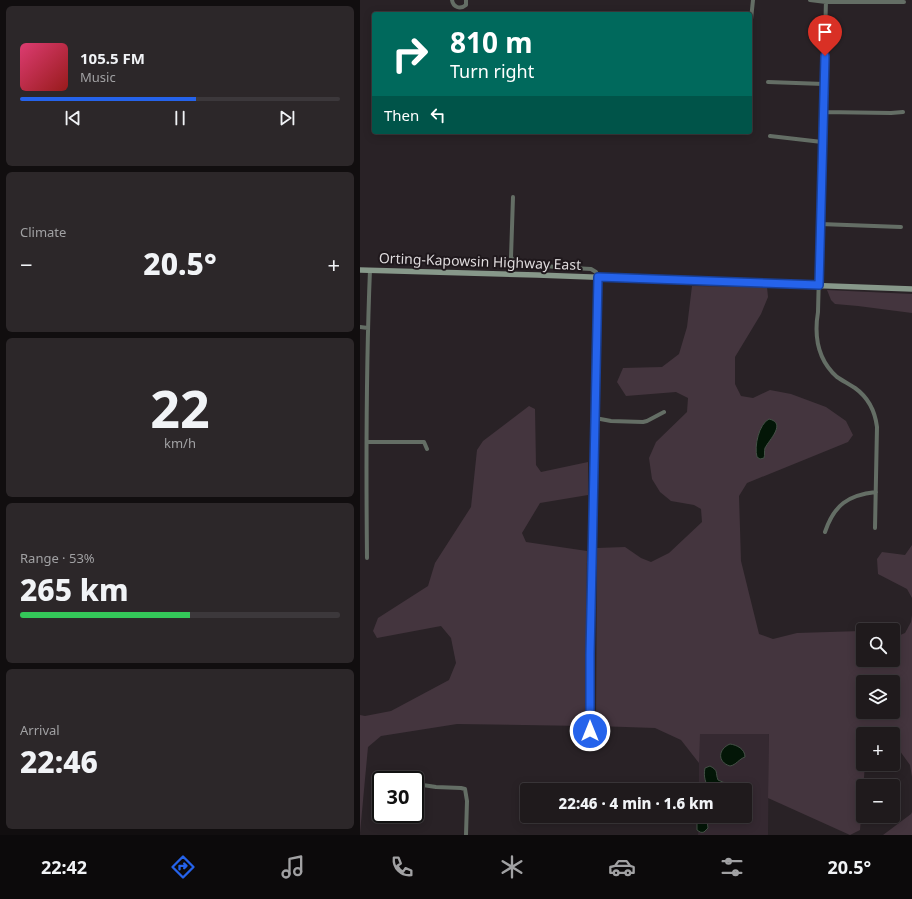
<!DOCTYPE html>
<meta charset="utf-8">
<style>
body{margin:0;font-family:"Noto Sans",sans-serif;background:#2c2729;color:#f1f3f6;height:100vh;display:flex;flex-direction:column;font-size:15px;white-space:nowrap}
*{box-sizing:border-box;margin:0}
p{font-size:13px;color:#a1a1a3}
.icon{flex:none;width:22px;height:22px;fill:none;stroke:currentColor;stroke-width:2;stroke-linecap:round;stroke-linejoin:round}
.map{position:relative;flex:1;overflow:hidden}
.drawer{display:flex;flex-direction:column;gap:6px;padding:6px;background:#110e0f;width:360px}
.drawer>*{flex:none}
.guide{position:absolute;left:12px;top:12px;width:380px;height:122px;border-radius:4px;box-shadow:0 2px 10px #0003,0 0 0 1px #3c383b;background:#00695c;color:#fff;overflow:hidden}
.buttons{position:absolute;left:496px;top:623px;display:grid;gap:8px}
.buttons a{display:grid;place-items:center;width:44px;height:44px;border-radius:4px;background:#1f1a1c;box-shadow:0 2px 10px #0003,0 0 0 1px #3c383b;font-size:20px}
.speed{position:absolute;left:12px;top:771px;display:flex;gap:8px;font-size:20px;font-weight:700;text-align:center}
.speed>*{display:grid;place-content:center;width:52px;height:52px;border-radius:50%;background:#1f1a1c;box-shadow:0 2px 10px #0003,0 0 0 1px #3c383b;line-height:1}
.speed .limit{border:2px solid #111;border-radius:6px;background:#fff;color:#111}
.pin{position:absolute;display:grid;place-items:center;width:34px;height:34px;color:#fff;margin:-41px -17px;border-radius:50% 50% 50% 0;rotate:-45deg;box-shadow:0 0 4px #0007}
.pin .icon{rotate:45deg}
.me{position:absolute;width:44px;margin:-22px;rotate:0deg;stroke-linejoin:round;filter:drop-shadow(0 0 3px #0008)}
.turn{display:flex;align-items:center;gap:14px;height:84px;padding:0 12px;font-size:18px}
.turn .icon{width:52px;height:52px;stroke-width:2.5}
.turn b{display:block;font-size:28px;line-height:34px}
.then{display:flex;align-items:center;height:38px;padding:0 12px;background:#0003;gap:8px;font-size:15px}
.big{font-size:30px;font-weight:800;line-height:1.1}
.drawer .card{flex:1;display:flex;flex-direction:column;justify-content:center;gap:6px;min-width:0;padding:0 14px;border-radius:6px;background:#2c2729}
.drawer .dial{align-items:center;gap:0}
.dial b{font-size:52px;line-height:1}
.song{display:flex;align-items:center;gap:12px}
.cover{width:48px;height:48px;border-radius:6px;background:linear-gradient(135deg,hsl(340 70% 55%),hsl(0 70% 35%))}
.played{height:4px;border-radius:2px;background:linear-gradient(90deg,#2563eb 55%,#3c383b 55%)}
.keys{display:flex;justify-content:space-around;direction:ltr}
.heat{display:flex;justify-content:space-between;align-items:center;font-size:22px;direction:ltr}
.charge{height:6px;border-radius:3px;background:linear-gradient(90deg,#34c759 53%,#3c383b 0)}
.trip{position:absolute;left:160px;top:783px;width:232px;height:40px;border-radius:4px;background:#1f1a1c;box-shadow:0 2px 10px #0003,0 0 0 1px #3c383b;font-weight:800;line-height:40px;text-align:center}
.tab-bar{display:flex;height:64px;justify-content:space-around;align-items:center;background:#0c0a0b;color:#a1a1a3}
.tab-bar .icon{width:28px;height:28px}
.tab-bar .selected{color:#2563eb}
.tab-bar b{font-size:18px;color:#f1f3f6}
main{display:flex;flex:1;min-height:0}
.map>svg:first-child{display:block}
</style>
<main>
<section class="drawer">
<div class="card">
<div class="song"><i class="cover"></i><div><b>105.5 FM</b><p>Music</p></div></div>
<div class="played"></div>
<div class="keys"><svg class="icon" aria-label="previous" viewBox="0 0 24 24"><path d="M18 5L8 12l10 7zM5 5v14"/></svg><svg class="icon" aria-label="pause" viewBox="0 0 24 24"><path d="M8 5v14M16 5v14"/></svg><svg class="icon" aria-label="next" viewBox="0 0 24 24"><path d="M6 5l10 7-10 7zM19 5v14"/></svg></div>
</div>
<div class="card"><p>Climate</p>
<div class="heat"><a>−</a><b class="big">20.5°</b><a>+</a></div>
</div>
<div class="card dial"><b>22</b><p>km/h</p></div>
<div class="card"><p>Range · 53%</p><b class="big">265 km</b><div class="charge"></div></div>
<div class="card"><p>Arrival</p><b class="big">22:46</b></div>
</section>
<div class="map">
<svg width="552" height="835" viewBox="0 0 552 835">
<rect width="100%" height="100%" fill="#292226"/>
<path fill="#352931" d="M339 734H409L408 835H338L339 816H385V790H339Z"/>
<path fill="#44353e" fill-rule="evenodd" d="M332 286 407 287 408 297 401 314 375 357V384L381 396 393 398 410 390 431 394 466 407 486 421 493 435 488 442 387 483 379 496 381 561 399 634 413 639 437 633 501 631 503 632V660H533V638L545 633 551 622 552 615V777L550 765 537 747H533V734H503V764H505L500 830 490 835 408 798 409 734H340L339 763 321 740 295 728 236 726 237 548 265 547 281 558 291 562 309 553 342 522 341 509 334 505 311 501 300 492 292 479 289 458 296 442 327 412 328 398 316 392 266 396 257 382 263 368 302 367 319 354 327 327ZM503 682H533V712H503Z
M467 290 552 294V313L498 306 475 304 471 300Z
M169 406 175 409 176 465 181 472 228 462V495L180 503 162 533 166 542 227 551 225 726 97 724 21 736 8 747 0 833V715L5 716 31 711 89 680 96 663 91 638 81 626 17 638 13 631 18 618 68 586 75 563 111 507 117 450 123 441Z
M552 545V598L547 589 518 574 517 559 522 552 545 555Z
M552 812V835H523L551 814Z"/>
<path fill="#031607" stroke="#455147" d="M409 419C427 423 409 440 405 448 404 451 405 455 404 458L400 459 397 457C394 446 399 424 409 419Z
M370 744C377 745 385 749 385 757 379 759 376 765 370 766 357 762 358 749 370 744Z
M350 766C359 771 355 772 358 780L365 783 368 790H349C346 783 343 777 345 768Z
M341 816H348L347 821 348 828 344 832C341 833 340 832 337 830V822Z"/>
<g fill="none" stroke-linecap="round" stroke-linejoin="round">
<path stroke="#646e65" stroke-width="4" d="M92 0C93 7 100 10 106 5V0
M450 0 466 2H544
M466 0 458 312C454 336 458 360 477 377 483 381 489 384 495 388 509 398 515 411 517 427L515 528
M390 29 393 0
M408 82 464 84
M463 112 531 113 543 112
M410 136 462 142
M153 197 151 257C153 262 157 263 163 263L195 267 231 269 236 272 238 277C234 428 230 580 230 731
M460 224 541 227
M0 327 8 328
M235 418 251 421 283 422 287 421 304 412
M7 442H64L67 449
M465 532C474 505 488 495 516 492
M7 558C6 462 6 366 10 270
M56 784 76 787 101 788 105 789 107 801 106 835"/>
<path stroke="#87988a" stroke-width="5.5" d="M0 270 177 275 552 289"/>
</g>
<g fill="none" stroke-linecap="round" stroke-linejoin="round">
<g stroke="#184099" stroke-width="10">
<path id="route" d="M230 731V654L232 563 238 277 459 285 465 56"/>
</g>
<use href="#route" stroke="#2563eb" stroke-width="7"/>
</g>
<g text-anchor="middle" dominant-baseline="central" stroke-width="4" stroke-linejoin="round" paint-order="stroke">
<g font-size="14" fill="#dfdbdd" stroke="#1f181c">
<text transform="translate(120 261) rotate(2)">Orting-Kapowsin Highway East</text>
</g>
</g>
</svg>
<div class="buttons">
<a><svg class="icon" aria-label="search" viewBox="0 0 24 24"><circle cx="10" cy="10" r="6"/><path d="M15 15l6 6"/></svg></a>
<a><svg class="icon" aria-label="layers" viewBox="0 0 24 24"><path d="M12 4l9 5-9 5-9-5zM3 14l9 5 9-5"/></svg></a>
<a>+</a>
<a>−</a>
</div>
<div class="speed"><div class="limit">30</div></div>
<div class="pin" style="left:465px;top:56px;background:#d93025"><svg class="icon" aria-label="arrive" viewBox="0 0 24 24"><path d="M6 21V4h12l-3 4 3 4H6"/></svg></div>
<svg class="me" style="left:230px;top:731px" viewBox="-20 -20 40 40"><circle r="17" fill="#2563eb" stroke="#fff" stroke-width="3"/><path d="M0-11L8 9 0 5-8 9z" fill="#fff"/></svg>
<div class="trip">22:46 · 4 min · 1.6 km</div>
<div class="guide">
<div class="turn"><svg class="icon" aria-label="right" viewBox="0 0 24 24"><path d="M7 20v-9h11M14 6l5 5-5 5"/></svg><div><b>810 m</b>Turn right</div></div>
<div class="then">Then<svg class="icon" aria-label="left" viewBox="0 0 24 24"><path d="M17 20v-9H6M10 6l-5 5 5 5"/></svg></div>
</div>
</div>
</main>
<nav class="tab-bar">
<b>22:42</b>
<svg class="icon selected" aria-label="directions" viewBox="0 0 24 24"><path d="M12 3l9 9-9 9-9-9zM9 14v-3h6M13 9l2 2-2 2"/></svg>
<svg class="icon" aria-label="music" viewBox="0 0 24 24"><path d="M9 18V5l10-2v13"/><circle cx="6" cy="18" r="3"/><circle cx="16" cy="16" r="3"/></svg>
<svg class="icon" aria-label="phone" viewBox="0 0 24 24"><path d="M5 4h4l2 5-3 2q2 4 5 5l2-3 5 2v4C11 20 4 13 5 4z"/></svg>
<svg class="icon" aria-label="climate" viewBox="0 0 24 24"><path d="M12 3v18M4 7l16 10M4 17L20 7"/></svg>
<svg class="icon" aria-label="car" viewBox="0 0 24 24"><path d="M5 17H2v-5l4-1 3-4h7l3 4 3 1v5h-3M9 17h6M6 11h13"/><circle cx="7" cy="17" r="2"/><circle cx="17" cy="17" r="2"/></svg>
<svg class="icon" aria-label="filters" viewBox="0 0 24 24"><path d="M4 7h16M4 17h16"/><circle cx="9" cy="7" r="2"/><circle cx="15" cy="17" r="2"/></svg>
<b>20.5°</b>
</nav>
